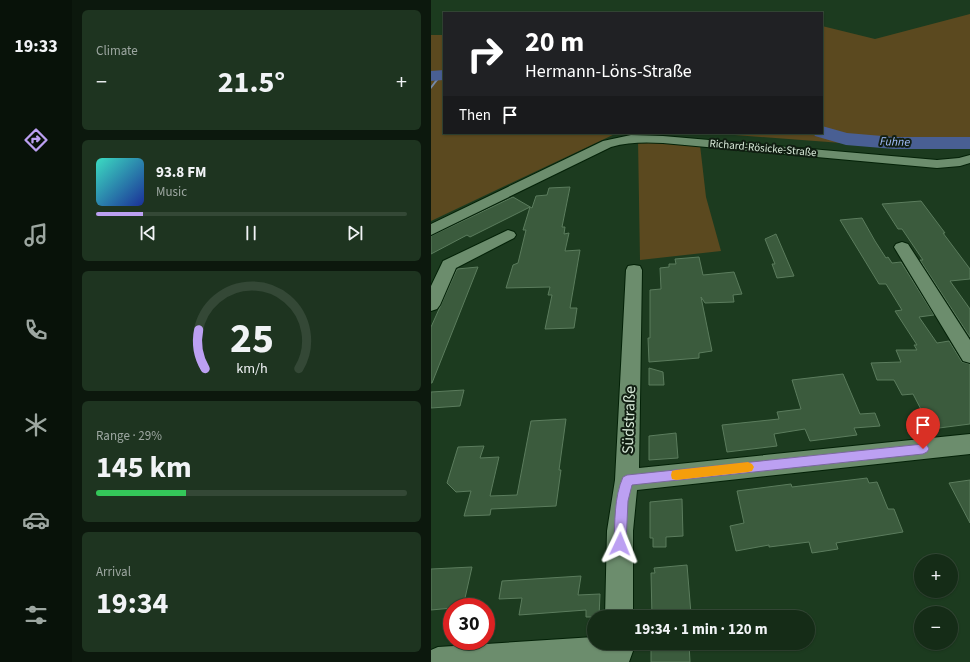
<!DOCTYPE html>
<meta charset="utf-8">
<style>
body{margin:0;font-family:"Source Sans 3",sans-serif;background:#1e3420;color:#f1f3f6;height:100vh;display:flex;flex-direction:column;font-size:15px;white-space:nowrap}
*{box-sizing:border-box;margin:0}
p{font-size:13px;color:#9da7a1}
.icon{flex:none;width:22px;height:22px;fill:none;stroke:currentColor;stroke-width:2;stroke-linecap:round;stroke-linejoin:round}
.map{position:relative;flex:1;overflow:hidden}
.sheet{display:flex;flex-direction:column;gap:10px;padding:10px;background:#0c180d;width:359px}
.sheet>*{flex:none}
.hud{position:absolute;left:12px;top:12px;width:380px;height:122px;border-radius:0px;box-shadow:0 1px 3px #0004,0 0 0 1px #344836;background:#202124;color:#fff;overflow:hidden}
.tools{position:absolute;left:483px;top:554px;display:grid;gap:8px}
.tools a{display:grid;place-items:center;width:44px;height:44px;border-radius:50%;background:#152c17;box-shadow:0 1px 3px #0004,0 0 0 1px #344836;font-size:20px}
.speed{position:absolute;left:12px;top:598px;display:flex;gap:8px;font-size:20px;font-weight:700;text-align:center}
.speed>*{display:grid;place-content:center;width:52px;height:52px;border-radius:50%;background:#152c17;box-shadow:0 1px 3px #0004,0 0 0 1px #344836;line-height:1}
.speed .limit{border:6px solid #d22;background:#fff;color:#111}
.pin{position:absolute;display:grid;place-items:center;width:34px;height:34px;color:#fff;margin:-41px -17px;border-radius:50% 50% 50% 0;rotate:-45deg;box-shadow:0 0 4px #0007}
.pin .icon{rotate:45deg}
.me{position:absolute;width:44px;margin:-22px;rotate:2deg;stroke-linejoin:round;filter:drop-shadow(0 0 3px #0008)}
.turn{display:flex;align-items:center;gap:14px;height:84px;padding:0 16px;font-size:18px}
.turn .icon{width:52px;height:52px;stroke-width:2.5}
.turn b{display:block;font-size:28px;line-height:34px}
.then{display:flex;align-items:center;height:38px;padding:0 16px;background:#0003;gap:8px;font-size:15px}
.big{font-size:30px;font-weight:700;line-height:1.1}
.sheet .tile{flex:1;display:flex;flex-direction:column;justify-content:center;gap:6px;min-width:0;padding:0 14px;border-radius:6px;background:#1e3420}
.sheet .dial{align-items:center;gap:0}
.dial svg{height:104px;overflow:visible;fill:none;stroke:#344836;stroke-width:7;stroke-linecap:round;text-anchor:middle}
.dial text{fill:#f1f3f6;stroke:none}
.song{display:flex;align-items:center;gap:12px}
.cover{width:48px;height:48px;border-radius:6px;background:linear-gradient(135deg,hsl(170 70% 55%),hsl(230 70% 35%))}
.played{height:4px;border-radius:2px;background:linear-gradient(90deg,#bca0f2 15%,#344836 15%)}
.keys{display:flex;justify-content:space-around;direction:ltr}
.heat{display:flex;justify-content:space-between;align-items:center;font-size:22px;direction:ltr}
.charge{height:6px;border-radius:3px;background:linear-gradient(90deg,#34c759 29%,#344836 0)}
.trip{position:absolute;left:156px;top:610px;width:228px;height:40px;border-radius:20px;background:#152c17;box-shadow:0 1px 3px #0004,0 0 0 1px #344836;font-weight:700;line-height:40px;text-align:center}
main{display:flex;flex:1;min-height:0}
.tab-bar{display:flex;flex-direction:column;width:72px;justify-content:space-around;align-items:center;background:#081209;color:#9da7a1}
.tab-bar .icon{width:28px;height:28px}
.tab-bar .on{color:#bca0f2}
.tab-bar b{font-size:18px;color:#f1f3f6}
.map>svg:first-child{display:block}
</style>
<main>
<nav class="tab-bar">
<b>19:33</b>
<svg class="icon on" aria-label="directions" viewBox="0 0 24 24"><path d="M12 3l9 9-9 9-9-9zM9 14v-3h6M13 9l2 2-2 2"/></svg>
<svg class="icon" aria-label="music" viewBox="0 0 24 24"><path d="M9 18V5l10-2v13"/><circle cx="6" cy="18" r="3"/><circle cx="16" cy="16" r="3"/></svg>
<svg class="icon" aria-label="phone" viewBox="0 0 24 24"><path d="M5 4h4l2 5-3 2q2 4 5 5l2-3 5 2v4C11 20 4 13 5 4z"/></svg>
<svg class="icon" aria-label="climate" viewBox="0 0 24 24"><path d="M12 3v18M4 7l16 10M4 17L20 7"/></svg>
<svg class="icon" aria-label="car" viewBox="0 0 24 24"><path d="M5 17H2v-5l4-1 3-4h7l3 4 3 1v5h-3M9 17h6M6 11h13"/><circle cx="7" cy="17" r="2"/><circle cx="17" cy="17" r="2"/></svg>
<svg class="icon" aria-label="filters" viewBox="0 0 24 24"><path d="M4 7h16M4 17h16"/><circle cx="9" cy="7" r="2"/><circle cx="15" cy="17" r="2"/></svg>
</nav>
<section class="sheet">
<div class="tile"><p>Climate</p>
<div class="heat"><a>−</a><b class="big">21.5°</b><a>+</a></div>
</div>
<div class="tile">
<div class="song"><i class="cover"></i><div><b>93.8 FM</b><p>Music</p></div></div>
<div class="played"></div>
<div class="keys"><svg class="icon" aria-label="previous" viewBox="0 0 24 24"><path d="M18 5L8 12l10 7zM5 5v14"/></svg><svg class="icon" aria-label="pause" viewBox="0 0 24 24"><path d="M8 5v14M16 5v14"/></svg><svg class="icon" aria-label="next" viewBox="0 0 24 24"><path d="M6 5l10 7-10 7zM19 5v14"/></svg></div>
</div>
<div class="tile dial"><svg viewBox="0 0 100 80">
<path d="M14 69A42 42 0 1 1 86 69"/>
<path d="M14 69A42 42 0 0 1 9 39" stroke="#bca0f2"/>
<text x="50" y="56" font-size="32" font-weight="700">25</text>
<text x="50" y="72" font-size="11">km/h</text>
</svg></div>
<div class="tile"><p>Range · 29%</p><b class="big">145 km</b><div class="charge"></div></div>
<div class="tile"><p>Arrival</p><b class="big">19:34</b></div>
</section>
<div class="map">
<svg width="539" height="662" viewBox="0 0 539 662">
<rect width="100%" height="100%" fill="#1c3b1f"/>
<path fill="#5b491f" d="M539 14V143L490 149 277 133H391V26L444 39Z
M0 35H13V133H186L0 221Z
M207 139 269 145 275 197 290 251 209 260Z"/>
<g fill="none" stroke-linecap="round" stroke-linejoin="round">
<path fill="#7488a8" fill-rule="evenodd" d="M9 74 11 75 0 89V86Z"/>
<path fill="#495f93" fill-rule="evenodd" d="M13 70V80L0 81V71Z
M391 126 416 133 463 137H539V149H463L415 145 384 136 382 133H391Z"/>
</g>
<path fill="#3b5b3d" stroke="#5b7c5d" d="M139 187 131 227H134L133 234 138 233 134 251 149 250 139 308H146L143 328 114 329 121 295H117L119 287 75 288 82 265 87 263 95 230H92L99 207 39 237 36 235 0 254V236L82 197 101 208 105 196 116 195 118 188Z
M490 201 514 233H512L539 269V279L519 281 539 309V337L489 260H492L471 229H467L451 204Z
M431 218 444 241 455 258 457 257 461 263 470 262 503 315 488 317 506 343 518 341 531 362 539 364V424L508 428 504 420 496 421 482 394 471 395 463 380H446L440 363 470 362 465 350H486L483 345H486L464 311 471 310 455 284H448L409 220Z
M345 234 363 276 346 278 341 264H344L334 239Z
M268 257 272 275 303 272 311 294 302 295 303 302 274 303 270 297 281 351 268 353V358L218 362 217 338H219V290L230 289 229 268 238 267V264H245L244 259Z
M47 267 1 383H0V327L26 269Z
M218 368 232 372 233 385H218Z
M412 374 429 414 444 413 449 426 423 428 426 435 379 441 374 429 343 434 346 446 296 452 291 425 348 419 346 412 370 409 361 380Z
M33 390 29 406 0 408V392Z
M135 419 128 470H130L125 506 60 509 59 515 33 516 40 491 25 492 16 483 27 447 53 446 49 458 68 457 59 496 86 495 100 421Z
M245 433 247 458 218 460V436Z
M436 478 438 483 446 482 457 509H463L472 532 405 543 407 549 381 553 378 542 338 547V545L305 551 299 526 313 523 306 491 360 484 361 487Z
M539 480V523L518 483Z
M251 499 252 536 235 537V547H222V538H219V502Z
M256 565 260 614 221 617 220 573H224L223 568Z
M41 567 32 607 0 610V569Z
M150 576 147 595 169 594 168 617H155V610L88 615 91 598 68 599 71 581Z
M220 643H258L259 662H220Z"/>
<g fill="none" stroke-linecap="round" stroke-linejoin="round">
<g stroke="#032107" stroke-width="2">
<path id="street" d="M200 135 232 136 506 160 528 158 539 155V163L529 166 506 168 232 143C214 142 197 142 180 147L0 235V224L172 141Z
M77 230 83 232 85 235 83 238 25 268 9 305 6 309 0 311V286L12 261Z
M471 242 477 244 539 340V363L532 361 463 247 465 244Z
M203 265 209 266 211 270 208 468 539 434V454L206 490 202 531V617H174L176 531 184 480 195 270 197 266Z
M163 637V643H199L202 651 198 662H0V650L7 647Z"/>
</g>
<use href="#street" fill="#6c8d6d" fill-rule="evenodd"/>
</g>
<path fill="#bca0f2" stroke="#7a689d" d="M492 444 496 445 498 449 496 452 492 454 201 485 197 501 195 544 194 548 189 550 185 548 183 544C184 522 183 497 192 477L196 475Z"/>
<path fill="#f59e0b" d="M317 462 321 464 323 467 321 471 317 472 245 480 241 479 240 475 241 471 245 470Z"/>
<g text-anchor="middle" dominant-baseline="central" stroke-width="4" stroke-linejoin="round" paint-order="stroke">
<g font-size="11" fill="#d7e9d8" stroke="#111e12">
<text transform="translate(332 148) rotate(5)">Richard-Rösicke-Straße</text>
</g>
<g font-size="12" font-style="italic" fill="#a4c0ff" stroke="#111e12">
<text transform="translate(464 142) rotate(2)">Fuhne</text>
</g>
<g font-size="16" fill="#d7e9d8" stroke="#111e12">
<text transform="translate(198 420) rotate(-88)">Südstraße</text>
</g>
</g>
</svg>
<div class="tools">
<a>+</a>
<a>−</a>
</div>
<div class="speed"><div class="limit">30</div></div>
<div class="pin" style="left:492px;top:449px;background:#d93025"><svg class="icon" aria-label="arrive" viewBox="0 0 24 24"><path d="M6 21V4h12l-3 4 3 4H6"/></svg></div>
<svg class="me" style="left:189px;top:544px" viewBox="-20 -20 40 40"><path d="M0-17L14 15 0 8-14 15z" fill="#bca0f2" stroke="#fff" stroke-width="4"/></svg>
<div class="trip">19:34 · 1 min · 120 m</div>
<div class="hud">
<div class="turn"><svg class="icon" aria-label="right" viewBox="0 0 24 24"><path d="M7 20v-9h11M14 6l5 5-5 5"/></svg><div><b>20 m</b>Hermann-Löns-Straße</div></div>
<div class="then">Then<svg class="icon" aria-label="arrive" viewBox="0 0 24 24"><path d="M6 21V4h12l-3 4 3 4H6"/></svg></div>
</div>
</div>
</main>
